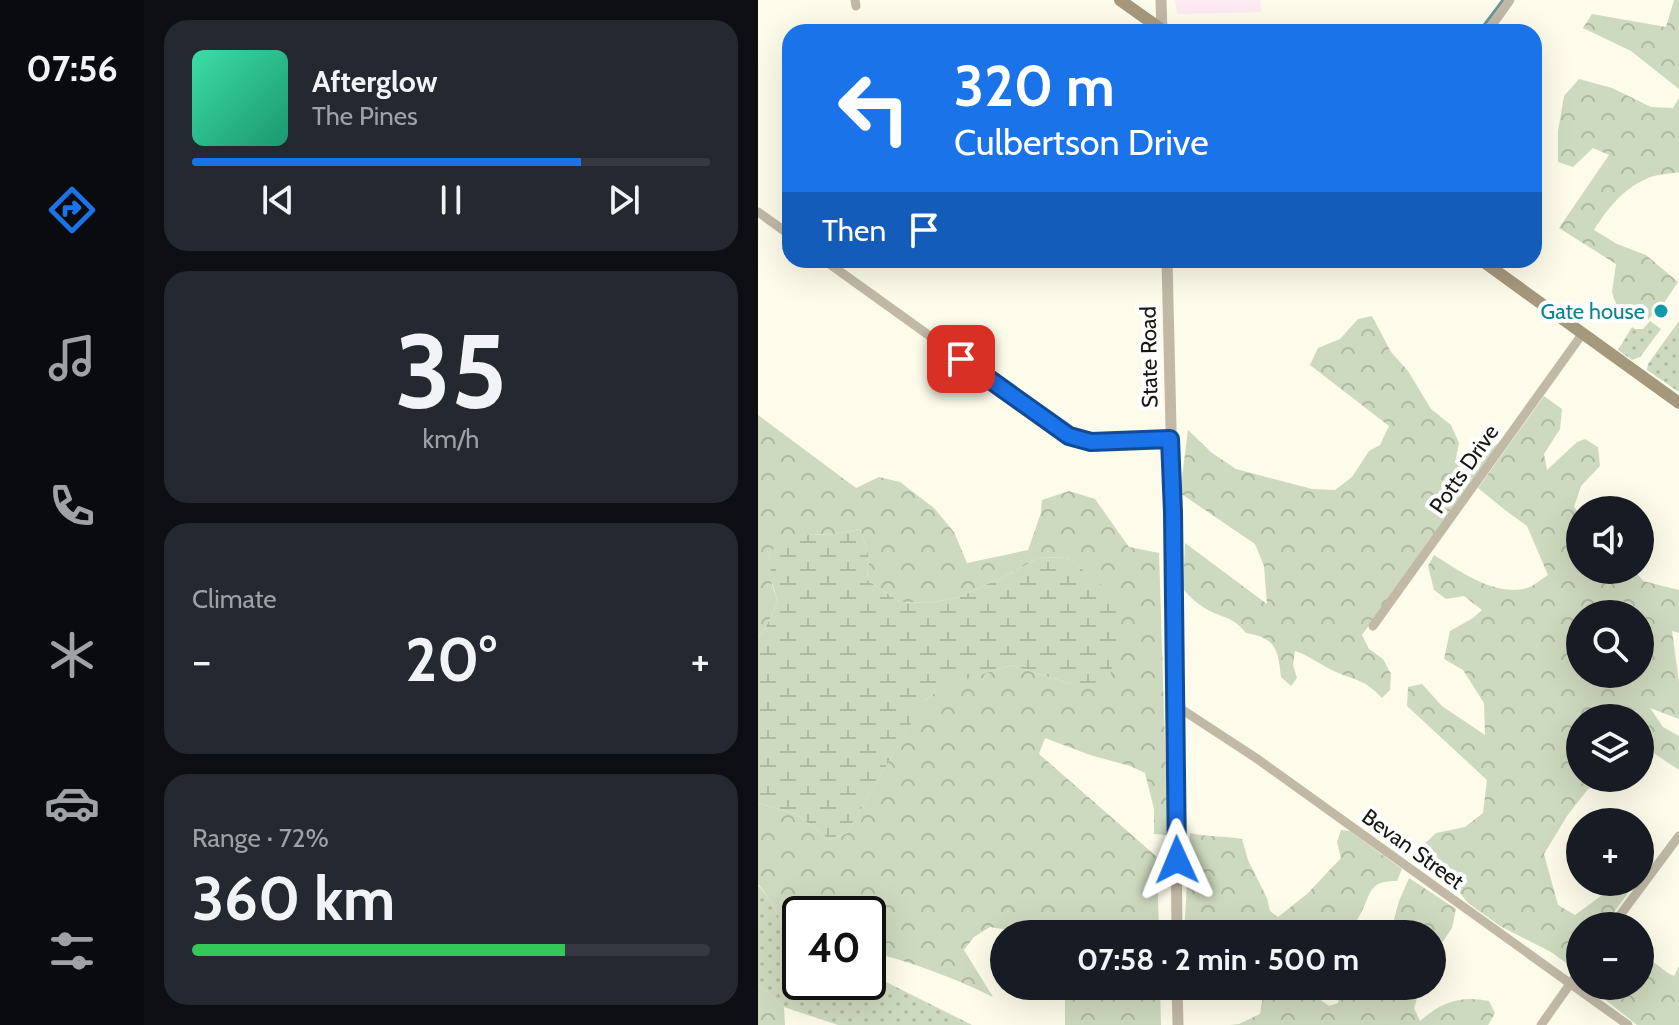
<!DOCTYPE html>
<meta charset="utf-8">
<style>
body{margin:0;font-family:Cabin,sans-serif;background:#242831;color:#f1f3f6;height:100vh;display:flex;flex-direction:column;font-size:30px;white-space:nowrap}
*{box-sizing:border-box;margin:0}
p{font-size:26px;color:#9ea1a6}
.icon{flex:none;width:44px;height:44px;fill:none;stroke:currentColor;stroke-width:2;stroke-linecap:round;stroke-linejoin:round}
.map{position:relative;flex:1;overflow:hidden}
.details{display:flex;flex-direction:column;gap:20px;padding:20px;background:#0d0f14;width:614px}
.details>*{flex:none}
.hud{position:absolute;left:24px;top:24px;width:760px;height:244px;border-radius:24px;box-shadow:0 8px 32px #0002;background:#1a73e8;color:#fff;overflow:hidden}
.controls{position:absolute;left:808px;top:496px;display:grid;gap:16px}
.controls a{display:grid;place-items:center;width:88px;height:88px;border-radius:50%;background:#171b24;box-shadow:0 8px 32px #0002;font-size:40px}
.speed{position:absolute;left:24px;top:896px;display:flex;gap:16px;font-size:40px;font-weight:700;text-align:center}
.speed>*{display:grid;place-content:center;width:104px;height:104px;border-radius:50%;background:#171b24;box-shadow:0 8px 32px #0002;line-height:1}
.speed .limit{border:4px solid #111;border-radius:12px;background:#fff;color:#111}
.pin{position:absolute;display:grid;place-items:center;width:68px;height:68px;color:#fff;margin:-34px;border-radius:16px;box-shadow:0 4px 12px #0006}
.me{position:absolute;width:88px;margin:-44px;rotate:359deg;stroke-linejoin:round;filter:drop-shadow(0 0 6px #0008)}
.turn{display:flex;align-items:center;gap:28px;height:168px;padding:0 40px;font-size:36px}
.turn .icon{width:104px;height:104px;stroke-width:2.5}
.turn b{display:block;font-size:56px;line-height:68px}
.then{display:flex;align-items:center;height:76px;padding:0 40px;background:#0003;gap:16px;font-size:30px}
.big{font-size:60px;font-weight:700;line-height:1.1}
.details .tile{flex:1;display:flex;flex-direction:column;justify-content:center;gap:12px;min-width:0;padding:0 28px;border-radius:24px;background:#242831}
.details .dial{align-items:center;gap:0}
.dial b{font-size:104px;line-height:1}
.song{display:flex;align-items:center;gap:24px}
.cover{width:96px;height:96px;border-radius:12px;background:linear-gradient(135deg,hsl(160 70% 55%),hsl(160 70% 35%))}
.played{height:8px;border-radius:4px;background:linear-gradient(90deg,#1a73e8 75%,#363941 75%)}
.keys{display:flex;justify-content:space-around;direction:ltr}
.heat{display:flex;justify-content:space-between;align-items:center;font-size:44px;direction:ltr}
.charge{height:12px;border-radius:6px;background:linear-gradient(90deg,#34c759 72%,#363941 0)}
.trip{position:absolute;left:232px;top:920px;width:456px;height:80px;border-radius:40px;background:#171b24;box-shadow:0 8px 32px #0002;font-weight:700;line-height:80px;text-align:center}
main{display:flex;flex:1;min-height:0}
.tab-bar{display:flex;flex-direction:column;width:144px;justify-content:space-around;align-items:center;background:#090b0e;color:#9ea1a6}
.tab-bar .icon{width:56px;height:56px}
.tab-bar .on{color:#1a73e8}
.tab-bar b{font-size:36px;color:#f1f3f6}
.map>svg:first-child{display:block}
</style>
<main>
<nav class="tab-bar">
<b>07:56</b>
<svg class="icon on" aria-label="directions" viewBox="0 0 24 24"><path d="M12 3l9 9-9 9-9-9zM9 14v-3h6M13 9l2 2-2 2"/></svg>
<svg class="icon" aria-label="music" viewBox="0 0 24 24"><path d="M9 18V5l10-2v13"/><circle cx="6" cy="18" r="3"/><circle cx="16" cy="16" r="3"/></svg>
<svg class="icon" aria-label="phone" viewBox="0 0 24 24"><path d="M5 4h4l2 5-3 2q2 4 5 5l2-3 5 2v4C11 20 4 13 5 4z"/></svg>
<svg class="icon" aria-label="climate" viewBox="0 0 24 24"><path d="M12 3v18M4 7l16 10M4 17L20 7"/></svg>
<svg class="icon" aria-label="car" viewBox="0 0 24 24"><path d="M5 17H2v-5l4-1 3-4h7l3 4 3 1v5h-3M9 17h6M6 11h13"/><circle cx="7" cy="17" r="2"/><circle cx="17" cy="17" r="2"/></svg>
<svg class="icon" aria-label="filters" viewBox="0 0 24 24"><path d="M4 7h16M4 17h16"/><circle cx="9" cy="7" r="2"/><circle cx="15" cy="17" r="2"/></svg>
</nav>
<section class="details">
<div class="tile">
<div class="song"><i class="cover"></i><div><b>Afterglow</b><p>The Pines</p></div></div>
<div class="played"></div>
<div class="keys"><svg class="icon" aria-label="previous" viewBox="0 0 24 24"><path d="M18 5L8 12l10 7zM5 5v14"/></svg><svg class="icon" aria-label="pause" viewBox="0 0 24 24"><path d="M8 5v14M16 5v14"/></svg><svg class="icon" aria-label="next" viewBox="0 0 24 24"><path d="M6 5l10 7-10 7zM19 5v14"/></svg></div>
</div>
<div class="tile dial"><b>35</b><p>km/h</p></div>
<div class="tile"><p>Climate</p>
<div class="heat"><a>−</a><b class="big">20°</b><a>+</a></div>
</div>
<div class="tile"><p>Range · 72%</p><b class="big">360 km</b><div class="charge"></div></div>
</section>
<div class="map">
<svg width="921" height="1025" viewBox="0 0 921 1025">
<defs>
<pattern id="grass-dots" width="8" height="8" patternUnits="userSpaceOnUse" patternTransform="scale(2)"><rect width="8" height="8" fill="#cedabf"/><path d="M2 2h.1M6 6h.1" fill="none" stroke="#b0baa3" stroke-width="1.8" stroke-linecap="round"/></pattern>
<pattern id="forest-crowns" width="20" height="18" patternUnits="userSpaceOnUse" patternTransform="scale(2)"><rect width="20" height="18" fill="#cedabf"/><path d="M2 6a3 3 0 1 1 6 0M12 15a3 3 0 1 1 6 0" fill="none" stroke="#b0baa3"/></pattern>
<pattern id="wetland-marsh" width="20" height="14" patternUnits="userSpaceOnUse" patternTransform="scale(2)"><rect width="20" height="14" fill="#cedabf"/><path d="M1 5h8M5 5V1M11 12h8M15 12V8" fill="none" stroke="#b0baa3"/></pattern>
</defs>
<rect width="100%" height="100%" fill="#fdfbe9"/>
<path fill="#feeaf2" d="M417 0H502L503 12 419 14Z"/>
<path fill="url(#grass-dots)" d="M892 321 903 329 882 357 874 360 860 350 874 327 877 329H885Z
M921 321V392L889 370 890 364Z
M0 885 12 900 29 932 42 939V982H110V973L214 1025H80L26 1007 0 984Z"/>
<path fill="url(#forest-crowns)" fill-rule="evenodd" d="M916 0H921V89L873 51 825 28 834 14 908 27Z
M821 79 854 88 893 107 915 108 921 98V172C911 174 898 174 888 179 865 189 849 209 836 230L859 244 888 255 920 282 904 306 887 322 862 315 854 292 858 264 801 228 851 155 835 148 815 167 800 162V131L806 96Z
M614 316 633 352 650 371 673 409 693 425 701 443 697 463 711 461 741 443 604 635 611 649 625 659 633 674 632 690 624 698C606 679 601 682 578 672 564 666 552 656 537 651L535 665 539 678 533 686 523 677C520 649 518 638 488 633 474 616 467 619 450 610 439 604 432 597 425 589L427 543 509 604 506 566 497 544 422 493 430 430 454 453 478 469 554 489 577 490 594 477 611 451 622 445 631 426 552 365 560 348 582 339 600 319Z
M786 396 804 409 802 429 786 454 789 470 819 442 827 439 840 447 842 466 823 486 816 507 822 515V570H876L885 581 921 590V633L914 631 921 682V719L892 708 905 727 921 736V770L891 750 882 756V718H822V778H848L830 789 809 816 786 854 800 905 817 915 862 882H874L875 886 846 926H822V959L815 968 793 952 742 926 710 903 699 889 655 855 678 833 707 827 725 813 729 780 649 706 650 687 664 684 684 706 727 735 726 703 705 670 686 659 692 631 715 618 724 610 706 596 688 599 676 590 670 566 676 555C702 571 736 597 769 588 776 586 783 579 790 575L769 526 747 510 720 488ZM822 614H882V674H822Z
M0 415 98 488 121 477 142 482 176 508 196 532 209 563 270 550 283 513 284 500 311 491 337 499 371 547 401 553 410 835 396 834V809L387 773 372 766 332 755 287 738 281 754 399 857 401 934H265L262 932 232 927 216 937 206 950 235 997C193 976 155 963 110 951V914H42V935L29 932 12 900 0 884V803L38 814 72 840 89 833 166 701 186 686 253 665 313 684 354 594 308 557 281 558 247 576 201 597 171 603 142 602 109 580 111 557 102 529 76 534 50 535 11 552 14 585 20 602 7 629 0 637Z
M583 830 592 831 644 869 639 881C612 881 614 890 604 911 600 919 595 926 591 934H426L432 833C449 837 467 836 484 839L490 860 509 898 512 911 520 917 549 894 583 858 579 842Z
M651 878 698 909 694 928 674 958V934H632L641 901Z
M882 952 910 973 916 976 921 966V1025H879L830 986H882Z
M0 984 26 1007 27 1025H0Z
M304 986H402L403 1025H307V993Z
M496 986H548L554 994 571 1006 580 1003 582 986H663L656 1008 662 1021C683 1002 703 995 731 1001L737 1013 730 1025H472L481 1024 502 1014 505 995Z"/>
<path fill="url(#wetland-marsh)" d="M102 529 111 557 109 580 142 602 171 603 201 597 247 576 281 558 308 557 354 593 363 621 351 682 313 684 253 665 187 686 167 700 89 833 72 840 38 814 0 803V637L7 629 20 602 13 580 11 552 26 543 50 535 76 534Z"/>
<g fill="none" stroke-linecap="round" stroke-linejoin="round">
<path stroke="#6c969a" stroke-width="3" d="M721 32 745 0"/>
<path stroke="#c1b9a6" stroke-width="9" d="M97 0 98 6
M729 32 752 0
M0 212 32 235
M66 260 311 436 333 442 412 439
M615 626 825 333
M417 705 498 758 870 1025
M854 926 921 836
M783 1025 822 970"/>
<path stroke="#c1b9a6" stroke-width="11" d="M403 0 404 32
M409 260 415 512 419 934
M419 986 420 1025"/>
<path stroke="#a5997d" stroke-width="12" d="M362 0 407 32
M723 260 921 403"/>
</g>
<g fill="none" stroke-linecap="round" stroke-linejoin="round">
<g stroke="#114b97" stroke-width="20">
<path id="route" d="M203 359 311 436 333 442 412 439 415 512 419 860"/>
</g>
<use href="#route" stroke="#1a73e8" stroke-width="14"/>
</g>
<circle fill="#0f9aa8" stroke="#fff" stroke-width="3" cx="903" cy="311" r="8"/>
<g text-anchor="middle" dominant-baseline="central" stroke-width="8" stroke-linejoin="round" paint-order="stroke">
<g font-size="22" fill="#0d838f" stroke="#fff" text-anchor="end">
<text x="887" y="311">Gate house</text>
</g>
<g font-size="22" fill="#181711" stroke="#fff">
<text transform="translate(391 357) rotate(-91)">State Road</text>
<text transform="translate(706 469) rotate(-55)">Potts Drive</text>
<text transform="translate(655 849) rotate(36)">Bevan Street</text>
</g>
</g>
</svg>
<div class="controls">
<a><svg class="icon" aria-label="sound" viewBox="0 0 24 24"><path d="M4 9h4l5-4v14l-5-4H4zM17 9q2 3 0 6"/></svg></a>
<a><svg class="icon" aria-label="search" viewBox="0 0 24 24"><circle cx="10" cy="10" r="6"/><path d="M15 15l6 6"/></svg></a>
<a><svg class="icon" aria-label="layers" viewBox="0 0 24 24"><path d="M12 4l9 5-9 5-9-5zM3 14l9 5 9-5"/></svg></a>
<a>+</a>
<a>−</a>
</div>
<div class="speed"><div class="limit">40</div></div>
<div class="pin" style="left:203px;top:359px;background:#d93025"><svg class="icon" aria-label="arrive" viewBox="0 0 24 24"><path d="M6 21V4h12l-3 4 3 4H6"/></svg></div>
<svg class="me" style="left:419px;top:860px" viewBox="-20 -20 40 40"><path d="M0-17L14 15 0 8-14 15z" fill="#1a73e8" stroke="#fff" stroke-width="4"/></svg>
<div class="trip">07:58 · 2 min · 500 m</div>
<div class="hud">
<div class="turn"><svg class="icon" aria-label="left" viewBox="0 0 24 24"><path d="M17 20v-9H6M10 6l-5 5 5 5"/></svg><div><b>320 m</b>Culbertson Drive</div></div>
<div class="then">Then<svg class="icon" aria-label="arrive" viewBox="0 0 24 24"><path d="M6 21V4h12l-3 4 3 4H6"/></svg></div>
</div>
</div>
</main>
